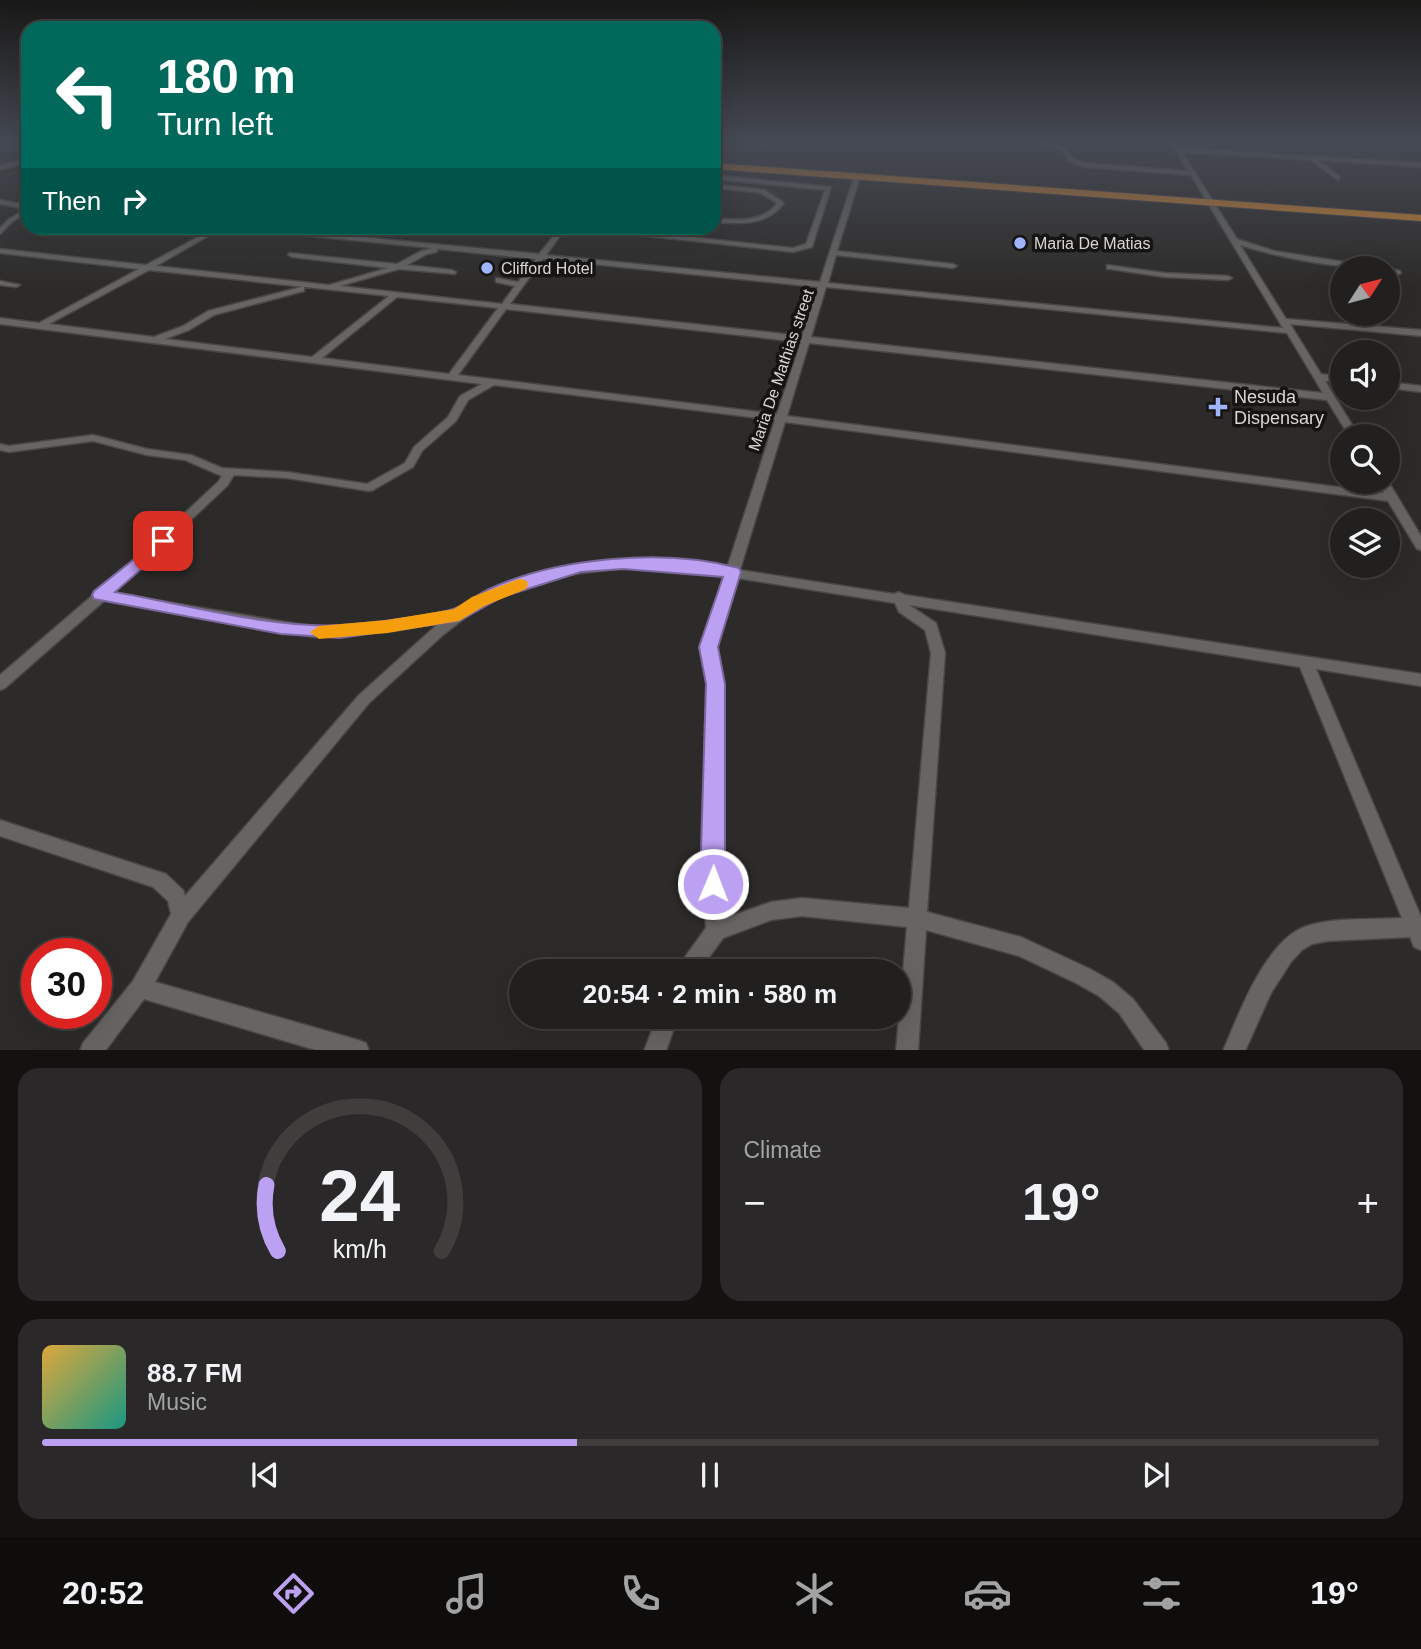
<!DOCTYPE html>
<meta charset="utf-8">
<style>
body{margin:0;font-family:Helvetica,sans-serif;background:#2a2828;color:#f1f3f6;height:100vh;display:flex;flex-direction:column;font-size:26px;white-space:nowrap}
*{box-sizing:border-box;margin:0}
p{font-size:23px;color:#a2a3a4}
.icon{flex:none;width:38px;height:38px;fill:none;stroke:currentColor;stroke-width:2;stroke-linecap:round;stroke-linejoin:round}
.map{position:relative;height:1050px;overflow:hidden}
.panel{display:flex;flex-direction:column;gap:18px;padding:18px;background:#131211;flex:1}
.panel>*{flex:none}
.guide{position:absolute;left:21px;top:21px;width:700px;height:214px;border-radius:21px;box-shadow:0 7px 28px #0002,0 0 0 2px #3f3e3d;background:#00695c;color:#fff;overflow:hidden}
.needle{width:46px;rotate:54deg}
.buttons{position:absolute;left:1330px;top:256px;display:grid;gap:14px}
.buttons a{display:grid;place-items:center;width:70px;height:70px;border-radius:50%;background:#22201f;box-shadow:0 7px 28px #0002,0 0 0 2px #3f3e3d;font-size:35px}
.speed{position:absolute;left:21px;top:938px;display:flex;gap:14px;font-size:35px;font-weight:700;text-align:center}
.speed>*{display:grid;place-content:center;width:91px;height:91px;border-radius:50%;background:#22201f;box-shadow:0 7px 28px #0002,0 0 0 2px #3f3e3d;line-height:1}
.speed .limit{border:10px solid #d22;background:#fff;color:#111}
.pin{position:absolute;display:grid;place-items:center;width:60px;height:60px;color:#fff;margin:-30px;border-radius:14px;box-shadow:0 4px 10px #0006}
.me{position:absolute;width:77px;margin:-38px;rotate:1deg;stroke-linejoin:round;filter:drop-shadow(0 0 5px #0008)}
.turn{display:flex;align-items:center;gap:24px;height:147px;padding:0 21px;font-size:32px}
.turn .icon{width:91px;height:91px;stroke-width:2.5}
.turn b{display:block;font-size:49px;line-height:60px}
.then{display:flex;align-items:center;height:66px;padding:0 21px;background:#0003;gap:14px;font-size:26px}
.big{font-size:52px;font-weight:800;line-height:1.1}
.panel .card{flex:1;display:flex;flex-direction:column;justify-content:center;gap:10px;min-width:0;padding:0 24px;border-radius:21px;background:#2a2828}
.panel .dial{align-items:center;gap:0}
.dial svg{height:182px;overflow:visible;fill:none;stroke:#3f3e3d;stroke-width:7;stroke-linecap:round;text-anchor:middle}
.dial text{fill:#f1f3f6;stroke:none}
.song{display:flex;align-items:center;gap:21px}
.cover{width:84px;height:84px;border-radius:10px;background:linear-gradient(135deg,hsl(40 70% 55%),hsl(170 70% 35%))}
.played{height:7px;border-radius:4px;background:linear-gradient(90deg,#bca0f2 40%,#3f3e3d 40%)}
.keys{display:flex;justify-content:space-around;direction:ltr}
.heat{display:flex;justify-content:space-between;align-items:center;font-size:38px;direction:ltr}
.panel .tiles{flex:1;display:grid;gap:18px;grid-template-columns:1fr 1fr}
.card:last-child{grid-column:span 2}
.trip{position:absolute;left:509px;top:959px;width:402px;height:70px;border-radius:35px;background:#22201f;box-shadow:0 7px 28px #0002,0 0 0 2px #3f3e3d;font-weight:800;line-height:70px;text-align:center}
.tabs{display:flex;height:112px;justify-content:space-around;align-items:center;background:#0e0d0c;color:#a2a3a4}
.tabs .icon{width:49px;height:49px}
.tabs .active{color:#bca0f2}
.tabs b{font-size:32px;color:#f1f3f6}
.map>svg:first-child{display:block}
</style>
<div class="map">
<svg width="1421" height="1051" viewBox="0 0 1421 1051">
<rect width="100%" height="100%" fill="#2d2b29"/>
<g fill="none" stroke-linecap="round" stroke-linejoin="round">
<path stroke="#2b1500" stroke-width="2" d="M0 172 28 168"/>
<g stroke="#484745" stroke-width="3">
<path id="minor" d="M1040 141H1046V143L1066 148 1073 159 1086 163 1188 171 1170 141H1176L1180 148 1421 163V167L1318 160 1340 177 1338 180 1311 160 1182 152 1237 239 1274 251 1383 268C1335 268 1285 259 1240 245L1286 319 1421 330V336L1290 324 1321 374 1342 377V383L1325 381 1359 436H1349L1327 400 809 343 787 416 1384 493 1376 481H1388L1421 536V550L1417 549 1388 501 785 422 740 570 894 594 899 592 905 595 1421 674V686L1316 669 1421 917V950L1414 947 1410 937 1328 941 1312 944 1302 950 1291 962 1271 993 1245 1051H1223C1240 1012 1266 937 1310 925 1339 917 1373 920 1402 918L1300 667 909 605 936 623 945 653 927 912 1021 937 1090 969 1113 982 1133 999 1166 1043 1169 1051H1145L1119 1013 1099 996 1076 983 1019 956 926 930 918 1051H896L907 927 802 916 771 920 723 938 699 971H677L680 964 706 928 704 884 705 724 708 684 702 647 725 577 691 571 623 568 557 576 483 604 444 634 369 703 188 922 155 982 358 1040 366 1043 369 1051H319L144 999 105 1051H80L83 1043 133 981 171 914 168 901 153 887 0 836V820L166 874 183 890 185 896 359 695 439 623 387 632 315 637 105 600 5 688 0 690V675L142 553 218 482 222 476 185 460 147 455 93 441 9 452 0 450V444L9 446 93 435 147 449 191 455 222 468 287 472 367 484 405 463 414 447 448 417 460 396 482 384 0 324V318L39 323 139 269 0 253V249L146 265 215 228H222L156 266 329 285 388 268 292 257 288 255 289 253 397 264 421 251 432 248 250 230 247 228H266L539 254 560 228H566L546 255 820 282 854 177 857 175 860 177 837 251 953 264 957 266 953 268 836 255 828 283 1283 328 1191 175 1085 167 1069 161 1062 150 1042 145ZM437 249 536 259 518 282 496 278V282L515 286 502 304 340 286 399 269 455 274 456 272 452 270 407 265 427 254 437 252ZM543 259 818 287 802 336 510 304ZM149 270 389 296 312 357 165 339 189 330 214 315 304 291V287H301L208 311 183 326 154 337 49 324ZM826 287 1287 333 1323 393 811 337ZM397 297 498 308 449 374 322 358ZM506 309 801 342 777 414 458 375ZM494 385 775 420 727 568 691 563 623 560 555 568 473 598 456 610 387 622 315 627 113 593 227 486 234 475 287 478 369 491 373 490 413 467 422 451 456 421 468 400ZM737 578 895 603 899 612 925 630 931 653 909 908 802 898 771 902 725 918 722 884 721 724 724 684 716 647Z
M28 158V162L0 170V166Z
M714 175 831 187 812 247 793 252 601 231 598 229 606 228 793 248 806 244 825 190 714 179Z
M714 184 765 190 784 203C768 226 739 224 714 222V218C735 220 763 223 777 203L761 193 714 188Z
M0 200 28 205V213L13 221 0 234V228L9 219 26 209 0 204Z
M1107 265 1165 273 1228 276 1232 278 1228 280 1165 277 1110 269H1107Z
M1388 268 1400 271 1401 273 1397 275 1388 272Z
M0 281 20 285 16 287 0 285Z
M1388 382 1421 386V392L1388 388Z
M657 1017H678L666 1051H644Z"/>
</g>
<g stroke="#484745" stroke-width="2">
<path id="highway" d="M714 163 1421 215V221L714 169Z"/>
</g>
<use href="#minor" fill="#676563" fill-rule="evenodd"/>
<use href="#highway" fill="#d2822d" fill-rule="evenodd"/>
</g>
<linearGradient id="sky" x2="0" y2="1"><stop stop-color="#191817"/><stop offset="0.49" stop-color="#464a54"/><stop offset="1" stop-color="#464a54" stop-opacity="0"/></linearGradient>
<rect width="1421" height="288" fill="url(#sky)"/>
<path fill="#bca0f2" stroke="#7a689d" stroke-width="2" d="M163 536 169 537V545L115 592C184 604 272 629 341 625 363 624 439 615 456 608 468 603 478 594 489 589 559 557 664 548 739 568L741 572 718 647 725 684V884L721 892 713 895 704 892 700 884 706 684 699 647 723 577 623 569 581 572 502 597 459 621 340 638 281 634 94 599 92 595 94 591Z"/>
<path fill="#f59e0b" d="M519 579 526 580 528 584 526 589 484 606 459 621 387 633 319 639 310 632 319 626 387 620 454 609 472 597Z"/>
<g fill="#a0b3fd" stroke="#151413" stroke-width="2.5">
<circle cx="1020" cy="243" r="7"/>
<circle cx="487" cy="268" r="7"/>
<path d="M1214.5 396.5h7v7h7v7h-7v7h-7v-7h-7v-7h7z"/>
</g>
<g text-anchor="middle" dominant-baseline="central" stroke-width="7" stroke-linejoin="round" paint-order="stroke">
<g font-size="16" fill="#d9d7d6" stroke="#151413" text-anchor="start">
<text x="1034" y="243">Maria De Matias</text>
<text x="501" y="268">Clifford Hotel</text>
</g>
<g font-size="16" fill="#d9d7d6" stroke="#151413">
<text transform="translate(781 370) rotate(-71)">Maria De Mathias street</text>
</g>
<g font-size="18" fill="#d9d7d6" stroke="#151413" text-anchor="start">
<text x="1234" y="397">Nesuda<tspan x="1234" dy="21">Dispensary</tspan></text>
</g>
</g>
</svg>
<div class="buttons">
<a><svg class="needle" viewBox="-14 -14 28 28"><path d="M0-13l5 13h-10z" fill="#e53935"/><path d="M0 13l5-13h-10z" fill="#a2a3a4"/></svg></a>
<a><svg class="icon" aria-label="sound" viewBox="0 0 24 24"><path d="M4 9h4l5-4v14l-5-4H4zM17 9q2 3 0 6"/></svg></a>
<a><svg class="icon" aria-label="search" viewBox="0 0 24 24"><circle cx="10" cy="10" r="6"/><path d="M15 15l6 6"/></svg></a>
<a><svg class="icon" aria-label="layers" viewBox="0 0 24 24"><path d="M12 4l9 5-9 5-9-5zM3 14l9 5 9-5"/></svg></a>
</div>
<div class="speed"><div class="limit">30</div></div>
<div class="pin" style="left:163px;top:541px;background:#d93025"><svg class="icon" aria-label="arrive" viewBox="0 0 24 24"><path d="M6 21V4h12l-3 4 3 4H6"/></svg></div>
<svg class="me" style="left:713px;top:884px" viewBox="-20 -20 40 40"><circle r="17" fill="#bca0f2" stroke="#fff" stroke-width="3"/><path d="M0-11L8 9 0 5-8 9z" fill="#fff"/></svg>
<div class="trip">20:54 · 2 min · 580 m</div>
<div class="guide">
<div class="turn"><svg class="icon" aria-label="left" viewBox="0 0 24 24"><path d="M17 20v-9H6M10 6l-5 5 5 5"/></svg><div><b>180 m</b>Turn left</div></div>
<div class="then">Then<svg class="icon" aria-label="right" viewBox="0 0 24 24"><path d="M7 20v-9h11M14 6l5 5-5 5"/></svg></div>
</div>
</div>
<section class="panel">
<div class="tiles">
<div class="card dial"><svg viewBox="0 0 100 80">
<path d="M14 69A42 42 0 1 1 86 69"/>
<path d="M14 69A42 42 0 0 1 9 40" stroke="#bca0f2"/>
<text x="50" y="56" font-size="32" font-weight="700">24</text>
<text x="50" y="72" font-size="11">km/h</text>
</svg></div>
<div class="card"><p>Climate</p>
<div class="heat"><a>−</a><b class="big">19°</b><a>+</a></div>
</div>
<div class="card">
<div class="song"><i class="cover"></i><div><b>88.7 FM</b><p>Music</p></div></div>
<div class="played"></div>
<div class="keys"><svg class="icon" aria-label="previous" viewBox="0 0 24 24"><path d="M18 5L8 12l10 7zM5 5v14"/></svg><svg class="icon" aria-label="pause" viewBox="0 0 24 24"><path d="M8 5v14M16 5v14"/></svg><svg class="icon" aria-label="next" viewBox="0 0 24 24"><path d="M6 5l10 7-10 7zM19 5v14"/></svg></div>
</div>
</div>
</section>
<nav class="tabs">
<b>20:52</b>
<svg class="icon active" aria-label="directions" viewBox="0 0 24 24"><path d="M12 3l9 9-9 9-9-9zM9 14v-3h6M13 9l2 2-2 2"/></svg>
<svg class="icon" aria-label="music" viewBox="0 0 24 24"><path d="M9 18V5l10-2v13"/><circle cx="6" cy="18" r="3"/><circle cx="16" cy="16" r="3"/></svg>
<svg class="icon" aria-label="phone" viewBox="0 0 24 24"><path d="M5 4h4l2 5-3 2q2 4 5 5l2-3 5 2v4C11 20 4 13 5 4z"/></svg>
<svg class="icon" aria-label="climate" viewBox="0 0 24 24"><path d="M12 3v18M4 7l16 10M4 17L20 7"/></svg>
<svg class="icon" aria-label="car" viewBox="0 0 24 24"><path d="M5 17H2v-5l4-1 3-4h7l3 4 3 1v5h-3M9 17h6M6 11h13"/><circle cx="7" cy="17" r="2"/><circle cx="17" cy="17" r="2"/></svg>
<svg class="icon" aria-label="filters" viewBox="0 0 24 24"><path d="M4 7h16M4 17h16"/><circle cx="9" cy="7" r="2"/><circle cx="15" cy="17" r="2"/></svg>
<b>19°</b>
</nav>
